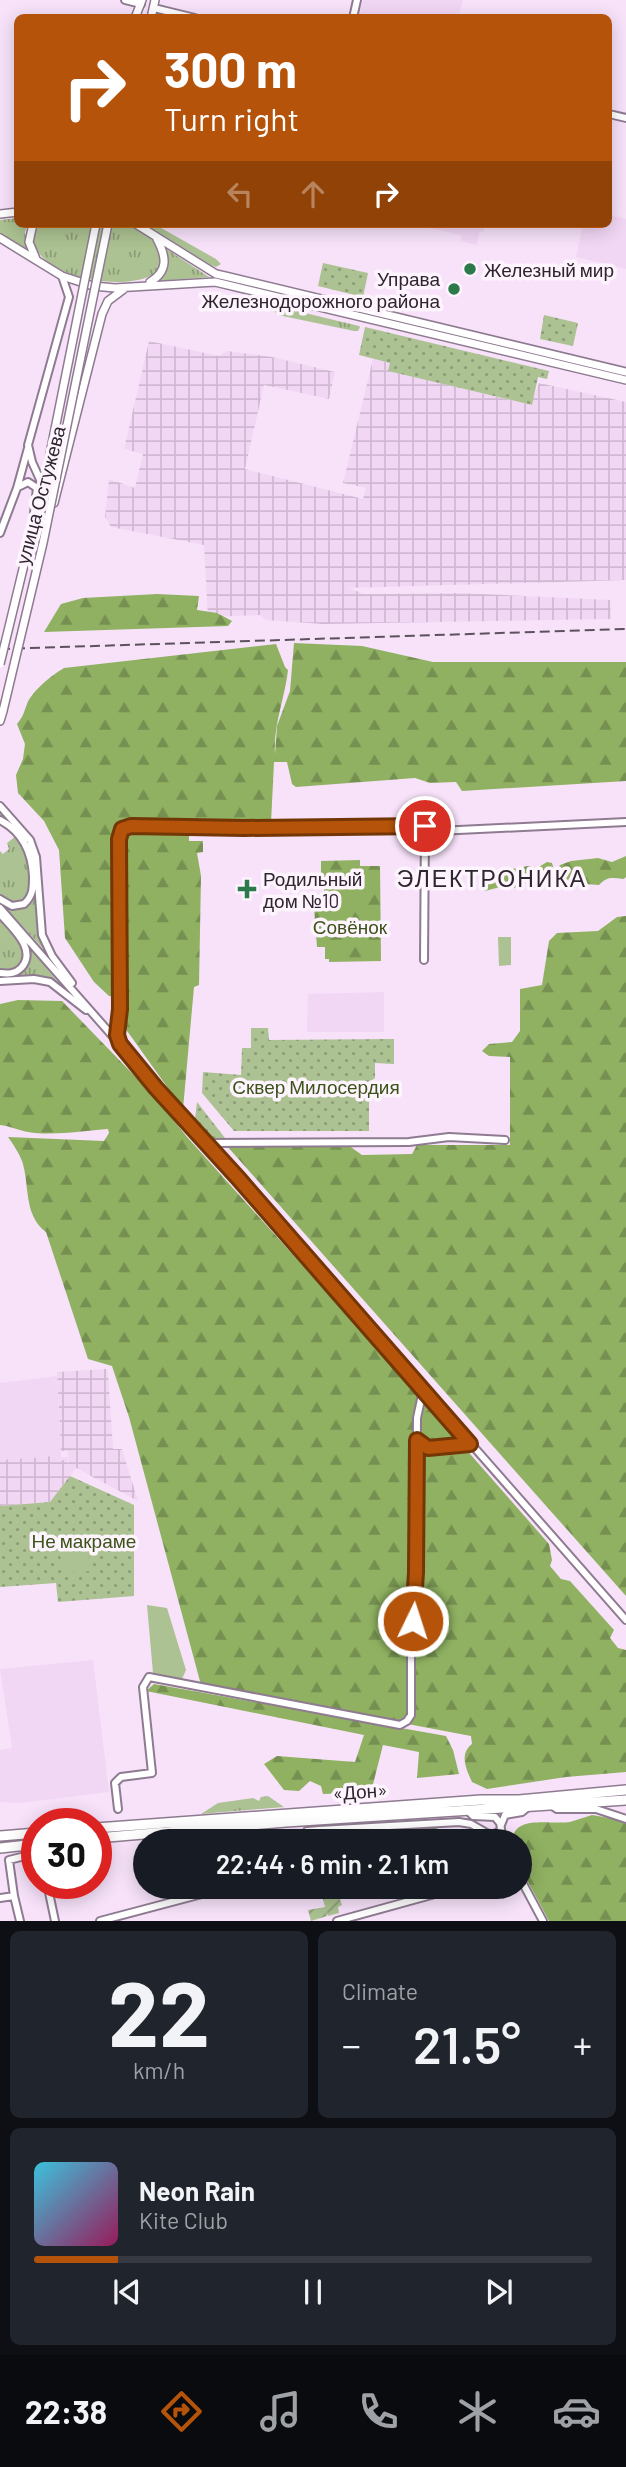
<!DOCTYPE html>
<meta charset="utf-8">
<style>
body{margin:0;font-family:Barlow,sans-serif;background:#20242c;color:#f1f3f6;height:100vh;display:flex;flex-direction:column;font-size:26px;white-space:nowrap}
*{box-sizing:border-box;margin:0}
p{font-size:23px;color:#9ea1a6}
.icon{flex:none;width:38px;height:38px;fill:none;stroke:currentColor;stroke-width:2;stroke-linecap:round;stroke-linejoin:round}
.map{position:relative;height:1921px;overflow:hidden}
.drawer{display:flex;flex-direction:column;gap:10px;padding:10px;background:#0d0f14;flex:1}
.drawer>*{flex:none}
.guide{position:absolute;left:14px;top:14px;width:598px;height:214px;border-radius:10px;box-shadow:0 4px 18px #0003;background:#b45309;color:#fff;overflow:hidden}
.speed{position:absolute;left:21px;top:1808px;display:flex;gap:14px;font-size:35px;font-weight:700;text-align:center}
.speed>*{display:grid;place-content:center;width:91px;height:91px;border-radius:50%;background:#171b24;box-shadow:0 4px 18px #0003;line-height:1}
.speed .limit{border:10px solid #d22;background:#fff;color:#111}
.pin{position:absolute;display:grid;place-items:center;width:60px;height:60px;color:#fff;margin:-30px;border:4px solid #fff;border-radius:50%;box-shadow:0 2px 7px #0007}
.me{position:absolute;width:77px;margin:-38px;rotate:4deg;stroke-linejoin:round;filter:drop-shadow(0 0 5px #0008)}
.turn{display:flex;align-items:center;gap:24px;height:147px;padding:0 35px;font-size:32px}
.turn .icon{width:91px;height:91px;stroke-width:2.5}
.turn b{display:block;font-size:49px;line-height:60px}
.lanes{display:flex;align-items:center;height:66px;padding:0 35px;background:#0003;justify-content:center;gap:35px;direction:ltr}
.lanes .off{opacity:.35}
.big{font-size:52px;font-weight:600;line-height:1.1}
.drawer .card{flex:1;display:flex;flex-direction:column;justify-content:center;gap:10px;min-width:0;padding:0 24px;border-radius:10px;background:#20242c}
.drawer .dial{align-items:center;gap:0}
.dial b{font-size:91px;line-height:1}
.song{display:flex;align-items:center;gap:21px}
.cover{width:84px;height:84px;border-radius:10px;background:linear-gradient(135deg,hsl(190 70% 55%),hsl(330 70% 35%))}
.played{height:7px;border-radius:4px;background:linear-gradient(90deg,#b45309 15%,#363941 15%)}
.keys{display:flex;justify-content:space-around;direction:ltr}
.heat{display:flex;justify-content:space-between;align-items:center;font-size:38px;direction:ltr}
.drawer .tiles{flex:1;display:grid;gap:10px;grid-template-columns:1fr 1fr}
.card:last-child{grid-column:span 2}
.trip{position:absolute;left:133px;top:1829px;width:399px;height:70px;border-radius:35px;background:#171b24;box-shadow:0 4px 18px #0003;font-weight:600;line-height:70px;text-align:center}
.tab-bar{display:flex;height:112px;justify-content:space-around;align-items:center;background:#090b0e;color:#9ea1a6}
.tab-bar .icon{width:49px;height:49px}
.tab-bar .selected{color:#b45309}
.tab-bar b{font-size:32px;color:#f1f3f6}
.map>svg:first-child{display:block}
</style>
<div class="map">
<svg width="626" height="1921" viewBox="0 0 626 1921">
<defs>
<pattern id="industrial-grid" width="8" height="8" patternUnits="userSpaceOnUse" patternTransform="scale(1.75)"><rect width="8" height="8" fill="#f2d7f5"/><path d="M0 4h8M4 0v8" fill="none" stroke="#d0b8d2"/></pattern>
<pattern id="grass-tufts" width="24" height="20" patternUnits="userSpaceOnUse" patternTransform="scale(1.75)"><rect width="24" height="20" fill="#acc292"/><path d="M3 7l-1-3M5 7V3M7 7l1-3M15 17l-1-3M17 17v-4M19 17l1-3" fill="none" stroke="#8c9d78"/></pattern>
<pattern id="forest-firs" width="22" height="20" patternUnits="userSpaceOnUse" patternTransform="scale(1.75)"><rect width="22" height="20" fill="#8fb161"/><path d="M5 1l3.5 6h-7zM16 11l3.5 6h-7z" fill="#759050"/></pattern>
<pattern id="park-dots" width="8" height="8" patternUnits="userSpaceOnUse" patternTransform="scale(1.75)"><rect width="8" height="8" fill="#acc292"/><path d="M2 2h.1M6 6h.1" fill="none" stroke="#8c9d78" stroke-width="1.8" stroke-linecap="round"/></pattern>
<pattern id="garden-furrows" width="10" height="10" patternUnits="userSpaceOnUse" patternTransform="scale(1.75)"><rect width="10" height="10" fill="#acc292"/><path d="M-1 1l2-2M0 10L10 0M9 11l2-2" fill="none" stroke="#8c9d78"/></pattern>
</defs>
<rect width="100%" height="100%" fill="#f7e2fa"/>
<path fill="#f2d7f5" d="M363 0H463L458 17 359 18Z
M609 215 626 219V269L576 257 583 224H609Z
M412 224H485L483 232H479L477 245 461 241V235Z
M384 992V1032H307L308 994Z
M57 1376 61 1457H68L69 1463 54 1456 0 1460V1383Z
M93 1660 109 1792 20 1803 0 1802V1750L12 1748 0 1669Z"/>
<path fill="url(#industrial-grid)" d="M149 341 219 356 227 351 272 357 335 372 329 399 264 385 245 469 363 499 366 488 343 483 373 359 390 363 389 371 531 405 539 383 626 402V580L349 588 364 594 461 593 610 600 611 619 323 624 266 620 260 615 208 617 204 545 111 527 105 517 109 479 135 488 143 454 124 449Z
M106 1369 108 1372 113 1449H122L138 1501 76 1468 50 1502 0 1506V1460L54 1456 69 1463 68 1451H61L57 1372Z"/>
<path fill="url(#grass-tufts)" d="M17 218 18 224H28L25 232 27 251 0 234V220Z
M38 224C57 224 77 224 97 224 106 224 116 222 124 224 134 226 149 236 156 244 195 295 50 295 32 241Z
M145 224H154L216 259 221 264 216 267 209 264Z
M165 248 209 277 158 281 167 267Z
M276 306 359 326 360 327 358 331H354L278 315 274 311Z
M0 809 26 837 32 847 47 953 4 906 32 899 30 846 26 840 0 818Z
M16 836C20 841 27 849 28 855 35 875 31 922 0 896V851L3 854 9 849 7 843Z
M0 919C15 935 46 974 0 970Z
M26 943 62 987 53 981 0 979V975L20 972Z
M268 1796 284 1807 201 1814 218 1803 253 1798 259 1801 261 1797Z"/>
<path fill="url(#forest-firs)" d="M157 594 199 596 197 610 217 613 232 621 228 626 44 632 61 604 83 598Z
M294 643 362 646 433 662H626V781L462 791 456 782 430 783 415 778 296 787 292 784 287 762H274L271 823 130 825 117 835 116 841 126 829 203 827V834L189 835V841H203V852L197 853 201 876 199 985 194 987 183 1109 125 1028 124 998 109 996 94 982 65 938 59 850 44 821 18 793 16 775 23 759 25 744 17 724C23 717 24 712 27 704 32 691 52 675 64 668L276 644 285 667 288 670C285 698 273 725 275 754L277 726 290 691Z
M626 856V877L623 879C611 878 608 876 599 885L586 884 574 876 566 881 559 878 558 869 560 865 571 861 598 858 612 862Z
M360 860V866H380L381 961 329 962V959H325V947H317L314 908H324V889H314V882L321 881V861Z
M547 862 552 863C554 870 557 875 550 881L535 878 514 888 500 887 485 891 482 888V868L495 872 528 866 537 868Z
M626 916V1596L226 1145H348L362 1155 412 1154 417 1145H510V1057L489 1056 482 1051 489 1044 512 1042 520 1031V989L542 985 549 941 557 933 598 931 617 917Z
M18 1000 62 1001 155 1097 187 1137 385 1357 549 1544 552 1560 550 1566 561 1579 570 1581 614 1630 610 1638 618 1648 626 1650V1772L566 1777 487 1789 472 1782C466 1769 459 1754 472 1744L471 1736 201 1685 129 1417 112 1366 88 1359 46 1232C23 1215 30 1185 22 1161 19 1153 13 1144 8 1137L104 1141 109 1133 108 1129C84 1131 51 1136 28 1132 18 1130 10 1126 0 1125V1004Z
M154 1684 446 1736 453 1750 459 1774 417 1778 419 1752 383 1745 371 1792 323 1794 321 1786 310 1781 299 1791 284 1790 264 1764 277 1756 355 1762 364 1735 146 1691Z
M592 1815 615 1819 626 1824V1921H549L520 1867V1841H512C514 1814 551 1825 570 1822 577 1820 585 1817 592 1815Z
M443 1825 428 1834 413 1835 401 1841H310V1833Z"/>
<path fill="url(#park-dots)" d="M323 263 368 273 363 297 318 286Z
M544 315 578 323 573 346 540 339Z
M365 327 549 371 547 379 538 377 532 405 388 371 390 363 359 355Z
M251 1028H268L269 1040 394 1039V1064L375 1063V1078L369 1082V1131H234L202 1093 203 1072 241 1075 242 1048H251Z
M197 1102 225 1138 224 1140H213L195 1119Z
M70 1476 134 1505V1596L58 1602 56 1583 0 1587V1506L50 1502Z"/>
<path fill="url(#garden-furrows)" d="M329 1889 330 1893 337 1891 342 1905 338 1907 339 1913 328 1916 326 1911 327 1916 311 1921 308 1910 325 1907 321 1892Z"/>
<path fill="#acc292" d="M498 937H511V965L499 966Z
M88 1549 90 1571 62 1574 60 1552Z
M147 1605 167 1608 186 1670 182 1679 153 1673Z"/>
<g fill="none" stroke-linecap="round" stroke-linejoin="round">
<g stroke="#8f7b91" stroke-width="10">
<path id="minor" d="M125 0 141 4
M154 8 195 18
M353 18 357 0
M609 114 626 118
M42 484 32 462 28 445 69 297 62 276
M18 487 28 482 37 488 34 513
M0 533 17 488 28 448
M0 806 30 840 36 857 42 935 52 956 72 983
M0 820C23 832 32 853 33 877 33 888 33 896 24 904L12 906 0 899
M0 908 626 1620
M424 960 425 826
M0 973C8 974 15 974 21 968 38 950 12 928 1 915
M0 981 34 979 50 982 86 1010
M119 1042 117 1035 120 1009 119 835 123 827 425 826 438 831 626 822
M206 1143 409 1142 449 1137 505 1140
M417 1440 428 1448 470 1444
M551 1805 557 1809H596L626 1819
M118 1809 115 1783 121 1777 152 1773 143 1687 149 1677 400 1725 407 1721 411 1715V1645L416 1572 417 1418 423 1390
M468 1811 473 1816 495 1817 500 1823 503 1841
M501 1825 505 1815 522 1812 528 1807
M308 1841 307 1831 319 1830 459 1822 471 1824 492 1836 501 1830
M520 1878 543 1921
M47 1883 55 1921
M0 1898 14 1896
M20 1921 14 1896 9 1860 29 1855 37 1856
M100 1921 232 1886
M337 1921 464 1886"/>
</g>
<g stroke="#8f7b91" stroke-width="10">
<path id="major" d="M135 18 142 0
M151 18 155 0
M0 214 18 212
M33 224 29 242 36 259
M136 224 216 274 225 276 626 372
M0 238 62 276 93 286 115 288 215 282 626 380
M150 282C169 271 166 256 157 239
M54 503 102 314 108 301 124 289
M30 540 42 494
M0 721 3 711"/>
</g>
<g stroke="#8f7b91" stroke-width="12">
<path id="highway" d="M96 1828 481 1800H519L626 1790
M0 1836 37 1833
M96 1838 286 1822 626 1800
M0 1848 37 1844"/>
</g>
<use href="#minor" stroke="#fff" stroke-width="6"/>
<use href="#major" stroke="#fff" stroke-width="7"/>
<use href="#highway" stroke="#fff" stroke-width="9"/>
<path stroke="#5c515d" stroke-width="2" stroke-dasharray="10 5" stroke-linecap="butt" d="M0 649 626 629"/>
<g stroke="#8f7b91" stroke-width="10" stroke-linecap="butt">
<path id="major-bridge" d="M42 494 96 224
M0 664 30 540
M3 711 43 543 108 224"/>
</g>
<use href="#major-bridge" stroke="#fff" stroke-width="7"/>
</g>
<g fill="none" stroke-linecap="round" stroke-linejoin="round">
<g stroke="#753606" stroke-width="18">
<path id="route" d="M413 1621 416 1572 417 1440 428 1448 470 1444 238 1178 156 1088 120 1044 117 1035 120 1009 119 839 122 829 131 826 244 828 425 826"/>
</g>
<use href="#route" stroke="#b45309" stroke-width="12"/>
</g>
<g fill="#2c7949" stroke="#fdf4fe" stroke-width="2.5">
<circle cx="470" cy="269" r="7"/>
<circle cx="454" cy="289" r="7"/>
<path d="M243.5 878.5h7v7h7v7h-7v7h-7v-7h-7v-7h7z"/>
</g>
<g text-anchor="middle" dominant-baseline="central" stroke-width="7" stroke-linejoin="round" paint-order="stroke">
<g font-size="19" fill="#2e262f" stroke="#fdf4fe" text-anchor="start">
<text x="484" y="269">Железный мир</text>
<text x="440" y="278" text-anchor="end">Управа<tspan x="440" dy="22">Железнодорожного района</tspan></text>
<text x="263" y="878">Родильный<tspan x="263" dy="22">дом №10</tspan></text>
</g>
<g font-size="19" fill="#2e262f" stroke="#fdf4fe">
<text transform="translate(40 495) rotate(-75)">улица Остужева</text>
<text transform="translate(360 1791) rotate(-4)">«Дон»</text>
</g>
<g font-size="19" fill="#3c5219" stroke="#fdf4fe">
<text x="350" y="926">Совёнок</text>
<text x="316" y="1086">Сквер Милосердия</text>
<text x="84" y="1540">Не макраме</text>
</g>
<g font-size="23" letter-spacing="2" fill="#2e262f" stroke="#fdf4fe">
<text x="492" y="878">ЭЛЕКТРОНИКА</text>
</g>
</g>
</svg>
<div class="speed"><div class="limit">30</div></div>
<div class="pin" style="left:425px;top:826px;background:#d93025"><svg class="icon" aria-label="arrive" viewBox="0 0 24 24"><path d="M6 21V4h12l-3 4 3 4H6"/></svg></div>
<svg class="me" style="left:413px;top:1621px" viewBox="-20 -20 40 40"><circle r="17" fill="#b45309" stroke="#fff" stroke-width="3"/><path d="M0-11L8 9 0 5-8 9z" fill="#fff"/></svg>
<div class="trip">22:44 · 6 min · 2.1 km</div>
<div class="guide">
<div class="turn"><svg class="icon" aria-label="right" viewBox="0 0 24 24"><path d="M7 20v-9h11M14 6l5 5-5 5"/></svg><div><b>300 m</b>Turn right</div></div>
<div class="lanes"><svg class="icon off" aria-label="left" viewBox="0 0 24 24"><path d="M17 20v-9H6M10 6l-5 5 5 5"/></svg><svg class="icon off" aria-label="ahead" viewBox="0 0 24 24"><path d="M12 20V5M6 11l6-6 6 6"/></svg><svg class="icon" aria-label="right" viewBox="0 0 24 24"><path d="M7 20v-9h11M14 6l5 5-5 5"/></svg></div>
</div>
</div>
<section class="drawer">
<div class="tiles">
<div class="card dial"><b>22</b><p>km/h</p></div>
<div class="card"><p>Climate</p>
<div class="heat"><a>−</a><b class="big">21.5°</b><a>+</a></div>
</div>
<div class="card">
<div class="song"><i class="cover"></i><div><b>Neon Rain</b><p>Kite Club</p></div></div>
<div class="played"></div>
<div class="keys"><svg class="icon" aria-label="previous" viewBox="0 0 24 24"><path d="M18 5L8 12l10 7zM5 5v14"/></svg><svg class="icon" aria-label="pause" viewBox="0 0 24 24"><path d="M8 5v14M16 5v14"/></svg><svg class="icon" aria-label="next" viewBox="0 0 24 24"><path d="M6 5l10 7-10 7zM19 5v14"/></svg></div>
</div>
</div>
</section>
<nav class="tab-bar">
<b>22:38</b>
<svg class="icon selected" aria-label="directions" viewBox="0 0 24 24"><path d="M12 3l9 9-9 9-9-9zM9 14v-3h6M13 9l2 2-2 2"/></svg>
<svg class="icon" aria-label="music" viewBox="0 0 24 24"><path d="M9 18V5l10-2v13"/><circle cx="6" cy="18" r="3"/><circle cx="16" cy="16" r="3"/></svg>
<svg class="icon" aria-label="phone" viewBox="0 0 24 24"><path d="M5 4h4l2 5-3 2q2 4 5 5l2-3 5 2v4C11 20 4 13 5 4z"/></svg>
<svg class="icon" aria-label="climate" viewBox="0 0 24 24"><path d="M12 3v18M4 7l16 10M4 17L20 7"/></svg>
<svg class="icon" aria-label="car" viewBox="0 0 24 24"><path d="M5 17H2v-5l4-1 3-4h7l3 4 3 1v5h-3M9 17h6M6 11h13"/><circle cx="7" cy="17" r="2"/><circle cx="17" cy="17" r="2"/></svg>
</nav>
